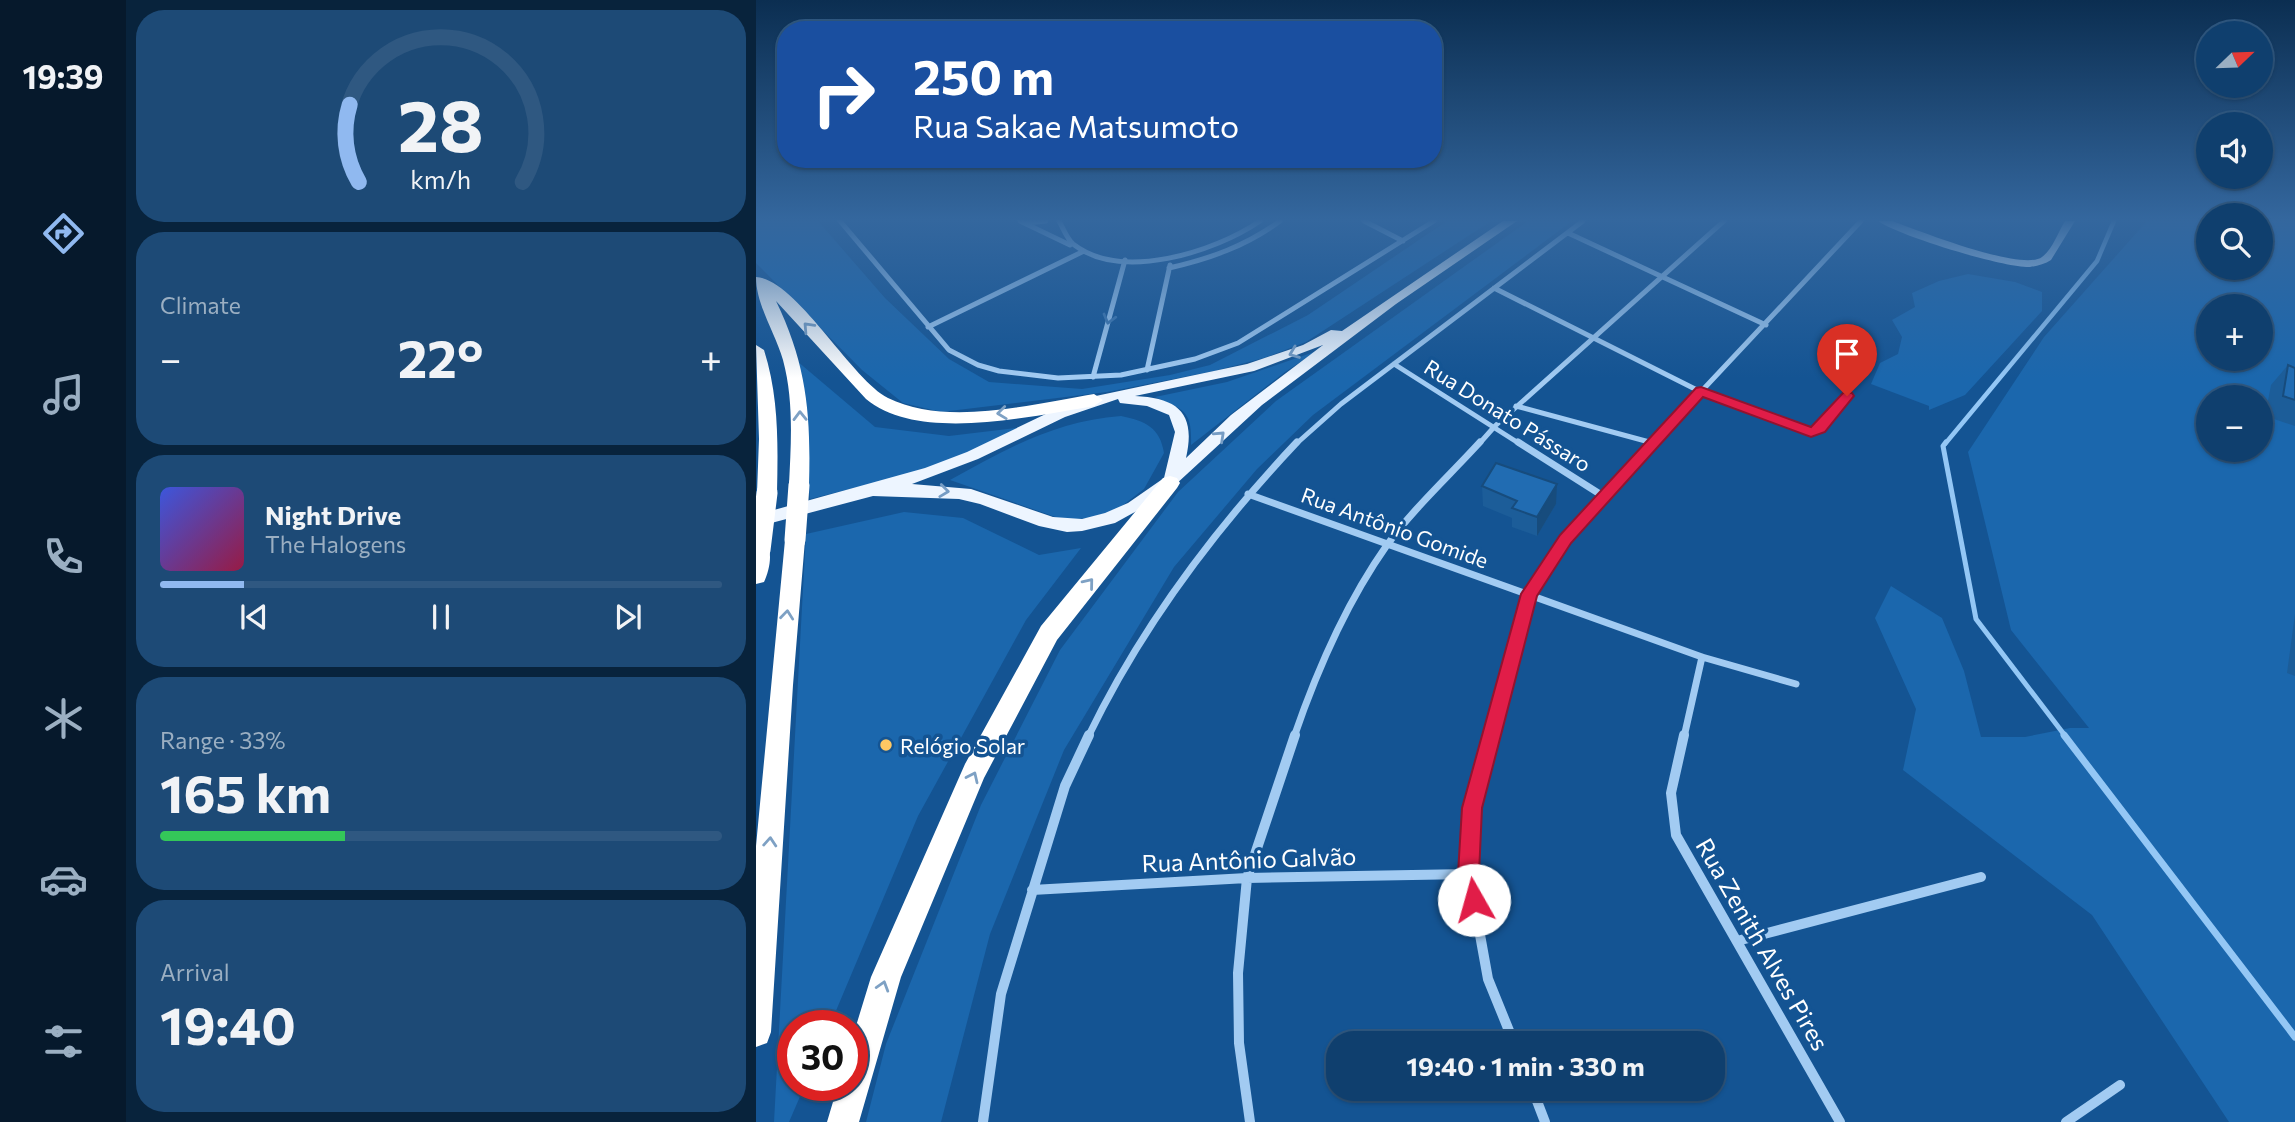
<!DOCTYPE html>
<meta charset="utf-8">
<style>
body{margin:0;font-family:Commissioner,sans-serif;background:#1d4a76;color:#f1f3f6;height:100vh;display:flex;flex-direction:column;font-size:26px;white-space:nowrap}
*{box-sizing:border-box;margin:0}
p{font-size:23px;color:#9bafc2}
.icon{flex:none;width:38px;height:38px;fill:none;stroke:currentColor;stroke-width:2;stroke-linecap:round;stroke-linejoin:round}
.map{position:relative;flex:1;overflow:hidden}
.details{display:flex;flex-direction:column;gap:10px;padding:10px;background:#08233c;width:630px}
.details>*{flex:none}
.guide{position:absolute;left:21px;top:21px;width:665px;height:147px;border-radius:28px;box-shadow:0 2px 5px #0004,0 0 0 2px #2f5881;background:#1a4fa0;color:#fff;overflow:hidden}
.needle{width:46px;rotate:67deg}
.fabs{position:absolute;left:1440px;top:21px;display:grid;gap:14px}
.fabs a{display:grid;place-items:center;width:77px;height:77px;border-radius:50%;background:#0f3f6e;box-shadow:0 2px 5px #0004,0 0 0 2px #2f5881;font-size:35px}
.speed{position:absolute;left:21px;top:1010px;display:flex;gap:14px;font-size:35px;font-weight:700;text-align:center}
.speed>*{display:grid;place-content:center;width:91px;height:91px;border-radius:50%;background:#0f3f6e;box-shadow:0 2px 5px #0004,0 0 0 2px #2f5881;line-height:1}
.speed .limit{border:10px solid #d22;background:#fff;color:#111}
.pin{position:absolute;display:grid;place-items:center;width:60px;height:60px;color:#fff;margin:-72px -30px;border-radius:50% 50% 50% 0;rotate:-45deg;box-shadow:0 0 7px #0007}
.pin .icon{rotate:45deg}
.me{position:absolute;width:77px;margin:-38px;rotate:353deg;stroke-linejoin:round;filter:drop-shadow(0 0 5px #0008)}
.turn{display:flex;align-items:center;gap:24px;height:147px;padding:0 21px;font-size:32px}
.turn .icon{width:91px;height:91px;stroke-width:2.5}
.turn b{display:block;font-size:49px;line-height:60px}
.big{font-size:52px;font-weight:700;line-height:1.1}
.details .tile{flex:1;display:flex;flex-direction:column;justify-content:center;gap:10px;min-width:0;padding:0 24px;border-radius:28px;background:#1d4a76}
.details .dial{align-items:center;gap:0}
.dial svg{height:182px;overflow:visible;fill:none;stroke:#2f5881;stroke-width:7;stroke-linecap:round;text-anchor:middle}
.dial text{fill:#f1f3f6;stroke:none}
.song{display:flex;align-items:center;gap:21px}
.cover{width:84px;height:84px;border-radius:10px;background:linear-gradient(135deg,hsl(230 70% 55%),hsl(340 70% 35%))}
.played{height:7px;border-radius:4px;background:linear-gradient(90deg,#90b9f0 15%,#2f5881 15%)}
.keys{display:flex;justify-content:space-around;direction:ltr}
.heat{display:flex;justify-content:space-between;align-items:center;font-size:38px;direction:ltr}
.charge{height:10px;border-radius:5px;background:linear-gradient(90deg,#34c759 33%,#2f5881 0)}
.trip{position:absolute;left:570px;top:1031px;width:399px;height:70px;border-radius:28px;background:#0f3f6e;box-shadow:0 2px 5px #0004,0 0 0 2px #2f5881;font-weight:700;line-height:70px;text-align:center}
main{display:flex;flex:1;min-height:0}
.tabs{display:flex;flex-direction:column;width:126px;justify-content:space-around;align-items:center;background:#06192c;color:#9bafc2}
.tabs .icon{width:49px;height:49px}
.tabs .selected{color:#90b9f0}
.tabs b{font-size:32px;color:#f1f3f6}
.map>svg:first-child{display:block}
</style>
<main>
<nav class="tabs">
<b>19:39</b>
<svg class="icon selected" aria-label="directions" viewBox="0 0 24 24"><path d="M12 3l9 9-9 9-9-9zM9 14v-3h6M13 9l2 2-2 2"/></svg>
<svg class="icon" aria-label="music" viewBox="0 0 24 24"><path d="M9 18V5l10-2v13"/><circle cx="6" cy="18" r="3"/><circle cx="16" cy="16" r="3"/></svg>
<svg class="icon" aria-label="phone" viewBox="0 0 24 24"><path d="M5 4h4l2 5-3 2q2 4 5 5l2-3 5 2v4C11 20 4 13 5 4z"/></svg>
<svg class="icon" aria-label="climate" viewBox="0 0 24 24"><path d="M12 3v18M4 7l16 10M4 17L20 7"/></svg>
<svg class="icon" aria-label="car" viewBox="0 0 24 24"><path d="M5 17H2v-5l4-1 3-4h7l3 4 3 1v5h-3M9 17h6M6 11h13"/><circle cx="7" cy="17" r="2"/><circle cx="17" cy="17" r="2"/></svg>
<svg class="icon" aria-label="filters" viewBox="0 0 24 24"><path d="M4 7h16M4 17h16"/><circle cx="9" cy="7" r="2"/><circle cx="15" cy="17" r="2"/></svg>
</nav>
<section class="details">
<div class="tile dial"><svg viewBox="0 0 100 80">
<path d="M14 69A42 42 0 1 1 86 69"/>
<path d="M14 69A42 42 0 0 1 10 35" stroke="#90b9f0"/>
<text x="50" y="56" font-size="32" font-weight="700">28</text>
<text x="50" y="72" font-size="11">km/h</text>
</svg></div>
<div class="tile"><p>Climate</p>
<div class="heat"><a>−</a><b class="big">22°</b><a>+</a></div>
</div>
<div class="tile">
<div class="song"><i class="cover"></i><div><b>Night Drive</b><p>The Halogens</p></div></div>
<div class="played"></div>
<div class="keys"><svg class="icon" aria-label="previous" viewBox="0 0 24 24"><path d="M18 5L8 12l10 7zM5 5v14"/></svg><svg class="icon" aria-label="pause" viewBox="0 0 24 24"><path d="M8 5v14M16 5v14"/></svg><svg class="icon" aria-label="next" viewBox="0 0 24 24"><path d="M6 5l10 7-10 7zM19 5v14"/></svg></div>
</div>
<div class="tile"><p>Range · 33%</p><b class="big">165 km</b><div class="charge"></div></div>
<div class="tile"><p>Arrival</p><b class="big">19:40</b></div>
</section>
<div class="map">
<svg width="1539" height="1122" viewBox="0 0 1539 1122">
<rect width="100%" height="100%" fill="#145493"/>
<path fill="#1b67ad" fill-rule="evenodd" d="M0 221H62L129 298 193 359 233 382 326 389 414 375 454 365 552 315 691 221H735L550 342 508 358 458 371 351 392 185 412 147 403 106 370 0 263Z
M772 221H816L557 415 501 469 418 567 308 750 234 934 185 1122H110L130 1044 225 805 304 650 422 492 520 401Z
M1391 221H1452V268H1505V221H1539V1122H1473L1336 915 1147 770 1160 709 1119 618 1135 586 1186 618 1208 671 1225 737H1269L1314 728H1333L1255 630 1212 452 1288 337ZM1452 306H1505V359H1452ZM1452 397H1505V450H1452Z
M1212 274 1259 282 1286 292V311L1209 395 1173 410V406L1115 384 1124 363 1142 354 1146 337 1136 320 1159 307 1156 293 1183 281Z
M561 351 529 372 435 445C436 411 429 410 399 397L471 382Z
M41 361 119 427 193 436 268 427 186 466 54 499Z
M365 416C389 421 404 427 408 453L388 489 362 509 333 518 308 520 194 480C250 449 299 421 365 416Z
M148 512 207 518 283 555 325 548 270 620 162 816 74 1025 37 1026V1085H49L33 1122H18L50 534Z"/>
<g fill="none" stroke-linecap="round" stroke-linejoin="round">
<path stroke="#94c7f5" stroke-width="4.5" d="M1189 444 1341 261 1358 221"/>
<path stroke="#94c7f5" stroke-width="5" d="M1190 442 1187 446 1220 619 1310 737"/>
<path stroke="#94c7f5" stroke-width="7" d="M1308 735 1539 1037"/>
<path stroke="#a2cbf2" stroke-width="5" d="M84 221 193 350 222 365 243 371 302 378 365 375 439 359 482 343 678 221
M264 221 314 245
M303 221C307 228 311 239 317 244 365 282 459 252 504 221
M608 221 647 241
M270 223 290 221
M812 233 1010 325
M413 268C453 259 490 246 524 221
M738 288 945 392 1049 432 1064 429 1091 396
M172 327 328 251
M638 364 764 444
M391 370 414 265
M337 377 369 260
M760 406 897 443
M540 444 585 404 827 221
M723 444 739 426 968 221
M896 444 1105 221"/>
<path stroke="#a2cbf2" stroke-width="7" d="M762 442 847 496
M894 442 897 443
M492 494 946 657 1040 684
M332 737C385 627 458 530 541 442
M538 737C561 670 590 603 631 545 657 509 694 475 724 442
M735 737 773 594 810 539 898 442
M928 737 946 657"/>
<path stroke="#a2cbf2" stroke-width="10" d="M735 735 716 808 713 874 732 979 758 1043
M928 735 915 793 920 835 1084 1122
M276 890 491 878 713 874
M981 941 1225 877
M776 1088 789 1122
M227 1122 245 994 309 786 333 735
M494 1122 483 1043 482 973 491 878 539 735
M1310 1122 1364 1085"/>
<path fill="#d1e6fc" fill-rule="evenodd" d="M1122 221H1136C1161 230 1266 272 1286 257 1297 249 1302 232 1309 221H1319L1295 260C1289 264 1281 266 1274 267 1248 268 1143 236 1122 221Z"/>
<path fill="#edf5ff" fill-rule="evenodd" d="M747 221H761L640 304 506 405 406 497 359 523 326 531 311 532 283 526 224 504 203 499 117 496 0 527V515L169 468 211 452 298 410 335 397 491 364 547 345 575 330 586 331ZM567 345 475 415 430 458C440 414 423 398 379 396L498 371ZM362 399 364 403 391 406 413 415 419 432 408 478 372 503 349 513 326 519 297 517 215 489 156 484 222 459 309 417Z"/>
<path fill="#fff" fill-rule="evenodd" d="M0 277C40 279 95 379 132 398 190 427 278 404 338 394L347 400 338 406C277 416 162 443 110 399L20 301C51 365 55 415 53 485L50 490H36L33 485C35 443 38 401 27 360 19 332 0 305 0 277Z
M0 345 8 350C23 397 22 444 21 493L18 498H4L1 493 3 439Z
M414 476 421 478 424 483 421 488 301 640 228 778 145 977 103 1122H71L82 1085H96V1039L115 977 209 764 285 626 407 478Z
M39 532 46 534 49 540 37 685 15 1032 11 1043 0 1047V846L29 540 32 534Z
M4 542 11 544C17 554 13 572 8 582L0 584V543Z"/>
<path stroke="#fff" stroke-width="21" d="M39 540 43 485
M4 550 11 493"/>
</g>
<path fill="#1c5d99" d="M1532 365 1539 368V426L1509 416 1515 385Z
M726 486 800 504 781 536 756 527V518L727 506Z
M1539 614V676L1531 673Z"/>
<path fill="#174c7d" d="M801 484 800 504 781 536V517Z"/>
<path fill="#216cb2" stroke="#174c7d" stroke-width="2" d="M1532 365 1539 368V400L1527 396Z
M740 463 801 484 781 517 756 508 761 501 726 486Z"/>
<defs><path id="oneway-chevron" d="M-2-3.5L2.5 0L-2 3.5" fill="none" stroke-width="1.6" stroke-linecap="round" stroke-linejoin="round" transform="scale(1.75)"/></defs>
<use stroke="#3f78b0" href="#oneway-chevron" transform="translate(353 319) rotate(105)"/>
<g stroke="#7ea1c4">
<use href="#oneway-chevron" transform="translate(52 327) rotate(-133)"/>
<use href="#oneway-chevron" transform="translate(246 413) rotate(173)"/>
<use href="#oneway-chevron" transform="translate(44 416) rotate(-91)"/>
<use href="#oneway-chevron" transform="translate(333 583) rotate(-51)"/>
<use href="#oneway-chevron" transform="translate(31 615) rotate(-84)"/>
<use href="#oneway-chevron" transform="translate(217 777) rotate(-65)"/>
<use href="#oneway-chevron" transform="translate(14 842) rotate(-86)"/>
<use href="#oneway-chevron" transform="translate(127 986) rotate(-73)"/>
</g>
<g stroke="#769cc4">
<use href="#oneway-chevron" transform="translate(538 353) rotate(159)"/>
<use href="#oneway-chevron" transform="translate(464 436) rotate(-43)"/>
<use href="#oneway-chevron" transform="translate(188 491) rotate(7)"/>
</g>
<linearGradient id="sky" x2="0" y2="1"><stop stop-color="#0b2e51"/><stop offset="0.58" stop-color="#34679e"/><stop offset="1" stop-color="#34679e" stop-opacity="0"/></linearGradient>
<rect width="1539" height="378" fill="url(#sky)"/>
<path fill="#e11d48" stroke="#92132f" stroke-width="2" d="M945 387 1055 427 1087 393H1096L1098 396 1069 432 1055 437 947 397 815 543 781 596 726 808 723 874 728 900 725 908 718 911 710 908 702 874 706 808 765 594 804 535 940 388Z"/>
<circle fill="#ffc863" stroke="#145493" stroke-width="2.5" cx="130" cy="745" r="7"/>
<g text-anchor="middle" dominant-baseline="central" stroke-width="7" stroke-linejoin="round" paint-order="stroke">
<g font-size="21" fill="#fff" stroke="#145493">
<text transform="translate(752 415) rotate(32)">Rua Donato Pássaro</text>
<text transform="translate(639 527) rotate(20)">Rua Antônio Gomide</text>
</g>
<g font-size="21" fill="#fff" stroke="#145493" text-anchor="start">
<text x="144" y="745">Relógio Solar</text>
</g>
<g font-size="24" fill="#fff" stroke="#145493">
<text transform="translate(493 859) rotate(-2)">Rua Antônio Galvão</text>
<text transform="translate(1007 944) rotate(60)">Rua Zenith Alves Pires</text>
</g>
</g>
</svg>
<div class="fabs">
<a><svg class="needle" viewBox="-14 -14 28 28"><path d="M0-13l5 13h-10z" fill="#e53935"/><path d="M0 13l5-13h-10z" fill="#9bafc2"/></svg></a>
<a><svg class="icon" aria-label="sound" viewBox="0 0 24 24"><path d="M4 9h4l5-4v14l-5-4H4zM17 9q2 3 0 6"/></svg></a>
<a><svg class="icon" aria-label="search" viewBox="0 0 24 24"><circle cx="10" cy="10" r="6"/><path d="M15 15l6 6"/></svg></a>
<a>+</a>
<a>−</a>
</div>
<div class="speed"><div class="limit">30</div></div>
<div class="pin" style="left:1091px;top:396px;background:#d93025"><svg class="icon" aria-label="arrive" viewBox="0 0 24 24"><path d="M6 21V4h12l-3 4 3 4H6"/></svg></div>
<svg class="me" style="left:718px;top:900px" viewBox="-20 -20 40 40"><circle r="19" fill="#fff"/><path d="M0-13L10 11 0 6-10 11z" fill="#e11d48"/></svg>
<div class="trip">19:40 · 1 min · 330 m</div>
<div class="guide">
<div class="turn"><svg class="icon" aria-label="right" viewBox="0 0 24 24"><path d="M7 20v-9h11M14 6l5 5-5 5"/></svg><div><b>250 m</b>Rua Sakae Matsumoto</div></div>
</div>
</div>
</main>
